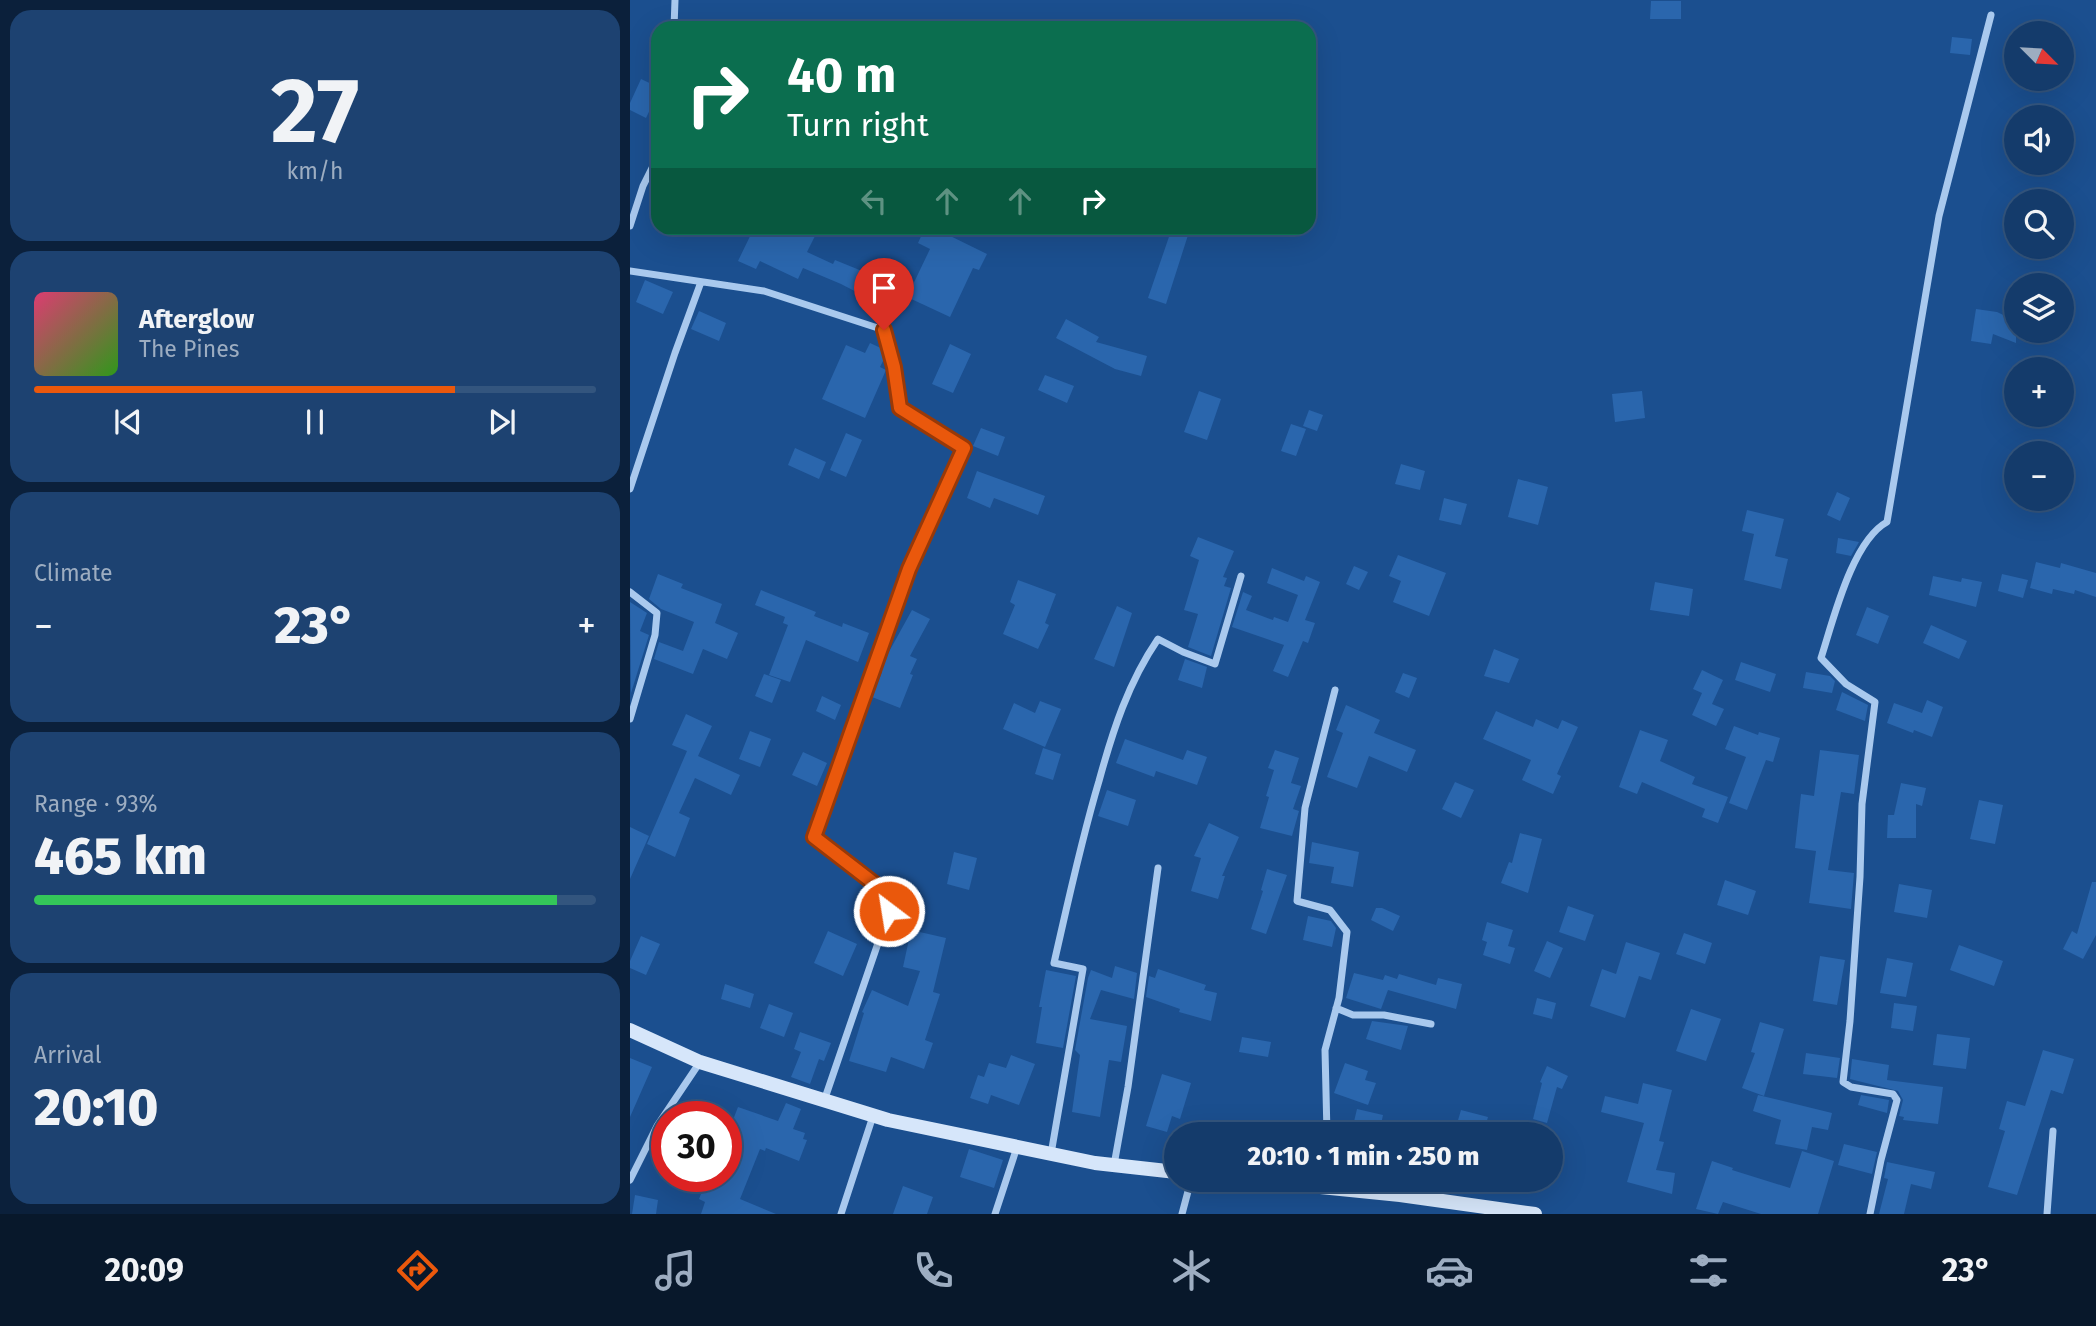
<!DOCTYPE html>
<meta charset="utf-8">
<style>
body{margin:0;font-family:"Fira Sans",sans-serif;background:#1d4271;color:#f1f3f6;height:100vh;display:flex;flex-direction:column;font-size:26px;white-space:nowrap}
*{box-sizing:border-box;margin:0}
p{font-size:23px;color:#9dadc1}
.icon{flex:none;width:38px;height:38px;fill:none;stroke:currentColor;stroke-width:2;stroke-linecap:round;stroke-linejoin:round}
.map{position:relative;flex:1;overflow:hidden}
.drawer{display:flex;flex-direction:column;gap:10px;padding:10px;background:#0b203b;width:630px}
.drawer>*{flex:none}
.hud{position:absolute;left:21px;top:21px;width:665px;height:214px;border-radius:21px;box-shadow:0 7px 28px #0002,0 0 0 2px #33557e;background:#0b6e4f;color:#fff;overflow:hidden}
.needle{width:46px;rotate:114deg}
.tools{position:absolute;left:1374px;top:21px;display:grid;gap:14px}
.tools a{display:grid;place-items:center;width:70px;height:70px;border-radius:50%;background:#143b6b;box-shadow:0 7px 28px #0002,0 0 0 2px #33557e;font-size:35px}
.speed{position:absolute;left:21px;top:1101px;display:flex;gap:14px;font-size:35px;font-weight:700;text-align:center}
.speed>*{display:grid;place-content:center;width:91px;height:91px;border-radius:50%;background:#143b6b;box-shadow:0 7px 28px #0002,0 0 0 2px #33557e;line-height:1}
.speed .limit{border:10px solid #d22;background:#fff;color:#111}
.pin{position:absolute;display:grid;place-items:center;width:60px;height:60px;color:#fff;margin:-72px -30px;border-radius:50% 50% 50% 0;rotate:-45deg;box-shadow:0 0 7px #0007}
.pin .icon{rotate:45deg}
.me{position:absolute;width:77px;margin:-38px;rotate:329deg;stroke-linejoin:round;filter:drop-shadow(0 0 5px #0008)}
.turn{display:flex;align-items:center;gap:24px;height:147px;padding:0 21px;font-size:32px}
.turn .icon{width:91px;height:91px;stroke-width:2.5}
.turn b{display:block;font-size:49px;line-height:60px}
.lanes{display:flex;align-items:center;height:66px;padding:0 21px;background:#0003;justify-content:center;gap:35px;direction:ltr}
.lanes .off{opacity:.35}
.big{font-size:52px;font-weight:800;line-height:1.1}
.drawer .widget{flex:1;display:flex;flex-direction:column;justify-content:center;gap:10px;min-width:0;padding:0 24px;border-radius:21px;background:#1d4271}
.drawer .dial{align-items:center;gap:0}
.dial b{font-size:91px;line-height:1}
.song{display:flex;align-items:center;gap:21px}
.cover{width:84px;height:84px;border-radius:10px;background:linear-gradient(135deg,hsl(340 70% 55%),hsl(110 70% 35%))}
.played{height:7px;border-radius:4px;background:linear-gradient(90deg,#ea580c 75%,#33557e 75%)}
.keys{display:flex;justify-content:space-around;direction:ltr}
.heat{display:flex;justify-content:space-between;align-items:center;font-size:38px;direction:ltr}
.charge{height:10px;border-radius:5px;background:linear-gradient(90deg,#34c759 93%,#33557e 0)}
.trip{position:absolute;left:534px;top:1122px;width:399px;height:70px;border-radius:35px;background:#143b6b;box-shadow:0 7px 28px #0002,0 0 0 2px #33557e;font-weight:800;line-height:70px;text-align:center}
.tab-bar{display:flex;height:112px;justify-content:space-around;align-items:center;background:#08182b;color:#9dadc1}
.tab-bar .icon{width:49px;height:49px}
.tab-bar .active{color:#ea580c}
.tab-bar b{font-size:32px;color:#f1f3f6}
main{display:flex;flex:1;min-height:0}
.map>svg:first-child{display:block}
</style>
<main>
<section class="drawer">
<div class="widget dial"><b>27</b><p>km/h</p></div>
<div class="widget">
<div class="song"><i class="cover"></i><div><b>Afterglow</b><p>The Pines</p></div></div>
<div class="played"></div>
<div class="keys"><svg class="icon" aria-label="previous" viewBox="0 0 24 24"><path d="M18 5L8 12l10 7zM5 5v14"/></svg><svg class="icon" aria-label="pause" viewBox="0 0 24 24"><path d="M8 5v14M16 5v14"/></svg><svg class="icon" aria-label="next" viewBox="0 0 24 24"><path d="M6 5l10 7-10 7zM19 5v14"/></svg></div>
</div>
<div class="widget"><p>Climate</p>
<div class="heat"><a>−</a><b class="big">23°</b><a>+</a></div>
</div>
<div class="widget"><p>Range · 93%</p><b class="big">465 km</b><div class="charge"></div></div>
<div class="widget"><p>Arrival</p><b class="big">20:10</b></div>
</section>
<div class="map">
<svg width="1466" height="1214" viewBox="0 0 1466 1214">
<rect width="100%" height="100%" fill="#1b4f8f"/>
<path fill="#2a66ad" d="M1021 1H1051V19H1020Z
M1322 37 1342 39 1340 55 1320 53Z
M11 79 28 87V93L16 118 0 110V103Z
M124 228H189L177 252 203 264 205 260 232 271 228 279 271 300 265 312 211 284 173 268 168 279 130 261 126 269 108 261Z
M295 228H304L357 254 349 270 343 268 320 317 277 297 300 249 288 243Z
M542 228 559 232 536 304 518 298Z
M15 280 43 292 33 314 6 302Z
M1346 309 1367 312 1386 321V343L1363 334 1361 344 1341 341Z
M69 311 96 323 89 341 61 329Z
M436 319 469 337 466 342 517 356 511 376 485 369 426 338Z
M240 343 253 349 255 357 250 367 256 370 235 418 192 399 216 345 235 353Z
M320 344 341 354 323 393 302 384Z
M415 375 444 386 437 403 408 390Z
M569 391 591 399 577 440 554 432Z
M1012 391 1015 418 985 422 982 394Z
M679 410 693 415 687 431 673 426Z
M661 424 676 429 666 456 651 451Z
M351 428 375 437 368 456 343 446Z
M216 433 232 440 216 477 200 470Z
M165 448 196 462 189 479 158 465Z
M771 464 795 471 790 490 765 484Z
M347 471 415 496 408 515 364 498 360 508 337 498Z
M888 479 918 487 908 525 878 517Z
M1207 492 1220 498 1210 521 1197 515Z
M814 498 837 504 831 525 809 520Z
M1117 510 1154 519 1145 556 1158 559 1151 589 1114 580 1124 534 1112 531Z
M568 537 604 551 593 577 597 578 594 586 601 588 581 656 558 647 568 614 554 610 569 560 560 556Z
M1208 538 1229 542 1221 556 1206 553Z
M768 555 816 573 799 616 763 602 771 581 759 576Z
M1406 562 1430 568 1431 563 1466 573V597L1445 590 1444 594 1423 589 1422 594 1400 588Z
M724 566 738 572 729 590 716 584Z
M642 568 674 581 676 576 690 582 675 620 685 623 678 643 673 641 658 677 643 671 654 645 602 627 613 592 622 596 616 610 643 620 644 617 658 622 668 595 637 583Z
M28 574 53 584 51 588 92 604 85 623 108 633 97 659 73 649 63 674 24 659 29 642 53 651 64 622 31 609 19 599Z
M1372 574 1398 580 1393 598 1368 591Z
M1303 576 1331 582 1332 578 1352 582 1346 607 1299 595Z
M388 580 426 594 415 623 419 625 408 649 373 634 385 605 380 602Z
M1025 582 1063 589 1059 616 1020 610Z
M131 590 186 612 184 616 212 627 213 623 239 633 228 662 176 640 160 682 139 675 158 625 153 623 155 617 125 605Z
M0 602 17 613 10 631 19 635 1 693Z
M487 606 502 613 484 667 464 659Z
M1237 607 1259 616 1248 644 1226 635Z
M282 610 300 619 280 656 287 659 280 674 283 675 270 708 242 697 252 672 249 671 250 668Z
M1301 625 1337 641 1329 659 1293 643Z
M864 649 889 659 879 683 854 676Z
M555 659 577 667 572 688 548 680Z
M1111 662 1146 674 1140 692 1105 680Z
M1072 670 1093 680 1082 704 1094 709 1086 726 1062 715 1072 693 1063 689Z
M1176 672 1200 676 1205 681 1202 693 1173 688Z
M773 673 787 678 779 698 765 692Z
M134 674 151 680 142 703 125 696Z
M1212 692 1238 705 1235 721 1206 710Z
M192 696 211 705 205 720 186 711Z
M1297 700 1313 707 1302 737 1284 730 1283 733 1257 723 1264 703 1292 713Z
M410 701 431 709 415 747 373 729 384 703 405 713Z
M716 705 750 720 744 733 786 750 777 772 739 756 727 788 697 777 713 733 706 730Z
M866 711 903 727 906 719 928 729 932 720 948 727 927 774 931 776 923 794 892 780 901 760 853 739Z
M56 714 82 726 68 756 110 775 101 795 65 778 49 813 60 818 45 857 17 844 57 751 42 745Z
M1104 726 1128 735 1129 732 1150 738 1143 762 1136 760 1117 810 1099 803 1116 757 1095 749Z
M1010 730 1038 740 1030 761 1065 777 1062 784 1098 797 1088 823 1072 817 1075 809 1012 782 1007 794 989 787Z
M120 731 141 739 130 767 109 759Z
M495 739 553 760 557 750 577 757 567 785 526 771 524 777 486 763Z
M413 748 431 754 423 780 405 774Z
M645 750 669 758 661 783 671 786 663 809 669 811 662 836 630 828 639 797 636 796 644 770 638 768Z
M1190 750 1229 755 1224 794 1211 792 1198 870 1224 873 1221 909 1179 903 1186 851 1165 848 1171 794 1184 796Z
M173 752 197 763 187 786 162 775Z
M825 782 844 790 831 818 812 809Z
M1271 783 1296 788 1292 806 1286 804V838H1257L1258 815H1264Z
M477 790 506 800 498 826 468 816Z
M1349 800 1373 805 1365 844 1340 839Z
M579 823 609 837 592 876H595L588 899 561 891 571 858 564 856Z
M0 827 19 836 0 879Z
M890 833 912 839 898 893 871 883 879 862 882 863Z
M682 842 729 852 723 887 701 883 704 867 679 863Z
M324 852 347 858 339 890 317 884Z
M637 869 657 875 636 934 621 929 633 891 631 890Z
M1095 880 1126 891 1118 915 1087 905Z
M1462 882H1466V935L1453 959 1433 949 1442 931 1447 934Z
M1269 884 1302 890 1297 918 1264 912Z
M938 906 964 915 955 941 929 932Z
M746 908H752L770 916 763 931 741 920Z
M678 916 701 921 706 928 702 947 673 940Z
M857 922 883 930 878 946 885 948 880 964 853 955 857 942 852 940Z
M281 930 316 938 303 992 310 994 295 1040 303 1043 294 1069 261 1057 256 1072 219 1061 234 1013 232 1012 242 990 278 1006 290 971 273 967Z
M198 931 227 944 213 976 184 963Z
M1054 933 1082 943 1075 964 1046 954Z
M11 936 30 944 16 975 0 968V961Z
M917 941 933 948 920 978 904 971Z
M996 942 1030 953 1021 980 1009 976 995 1018 960 1006 972 969 986 974Z
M1329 945 1373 961 1364 986 1320 970Z
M1190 956 1215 960 1207 1005 1183 1001Z
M1257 958 1283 963 1276 997 1250 993Z
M485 966 507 973 504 999 471 990 460 1019 497 1026 491 1062 479 1060 470 1117 442 1112 450 1055 445 1050 458 978 461 970 482 978Z
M528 969 576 985 574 990 587 993 581 1021 549 1012 550 1009 516 997 519 976 525 978Z
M416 970 446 976 433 1048 406 1043 412 1007H409Z
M724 973 753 980 755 975 767 979 769 974 806 985 808 978 832 984 826 1009 758 990 751 1009 716 998Z
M95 984 124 994 120 1008 91 999Z
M907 998 926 1003 922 1019 903 1014Z
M1264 1003 1287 1006 1283 1031 1261 1028Z
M139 1004 163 1013 154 1037 130 1028Z
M1061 1009 1091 1019 1076 1061 1046 1051Z
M742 1021 778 1026 771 1050 736 1039Z
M1130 1022 1154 1029 1134 1096 1112 1088 1125 1053 1121 1052Z
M170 1032 201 1043 194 1061 189 1059 180 1084 161 1077 171 1052 164 1049Z
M1307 1034 1340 1038 1336 1069 1303 1065Z
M612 1037 641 1042 638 1057 609 1052Z
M1413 1050 1444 1059 1433 1094 1421 1090 1387 1195 1358 1187 1375 1131 1369 1129 1377 1101 1395 1106Z
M1176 1053 1210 1058 1207 1078 1173 1074Z
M381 1055 405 1064 389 1105 361 1095 358 1104 340 1098 348 1075 354 1077 359 1063 376 1068Z
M0 1058 22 1067 0 1117Z
M1222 1059 1259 1065 1257 1080 1313 1087 1308 1124 1273 1120 1274 1117 1269 1116 1273 1100 1268 1091 1220 1079Z
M715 1063 738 1071 735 1080 746 1083 738 1105 704 1093Z
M917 1066 938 1076 932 1089 927 1087 917 1123 903 1119 912 1083 910 1082Z
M532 1074 561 1083 550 1119 542 1116 537 1132 516 1126Z
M1013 1083 1042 1090 1029 1141 1034 1142 1026 1170 1045 1173 1042 1194 997 1182 1014 1123 971 1112 975 1096 1008 1104Z
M1128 1095 1202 1113 1198 1130 1182 1127 1177 1150 1145 1144 1151 1120 1123 1111Z
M1231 1095 1259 1100 1257 1113 1228 1105Z
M156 1103 171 1109 163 1129 175 1133 173 1139 177 1140 169 1161 136 1148 135 1151 130 1149 110 1199 146 1214H71L75 1202 69 1199 78 1176H96V1138L108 1107 148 1121Z
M727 1109 753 1115 749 1134H721Z
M831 1110 858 1117 853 1134H824Z
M1214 1144 1247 1152 1242 1174 1208 1165Z
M339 1149 373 1160 364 1188 330 1177Z
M1172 1151 1204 1161 1188 1214H1131L1093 1202 1088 1214 1066 1209 1082 1161 1103 1168 1102 1170 1160 1188Z
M1257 1162 1305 1172 1301 1189 1281 1184 1274 1214H1249L1258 1179 1254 1178Z
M273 1186 303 1197 297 1214H263Z
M5 1195 28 1200 26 1214H2Z"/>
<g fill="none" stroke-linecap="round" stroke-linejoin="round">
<path stroke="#a9c9ee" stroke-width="7" d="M44 28 45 0
M0 226 13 186 28 156
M0 271 134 291 254 330 264 367 270 408 334 448 279 569 184 837 250 888 259 911 194 1101
M0 489 45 353 71 282
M0 592 27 613 25 635 0 719
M706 1008 723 1015H754L801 1024
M697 1134 695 1050 709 998 717 932 700 910 667 901 675 808 705 690
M421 1154 453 969 424 963C438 902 451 841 469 781 483 730 498 683 528 639L553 652 585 664 611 576
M484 1165 498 1087 528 868
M0 1180 27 1126 70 1062
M211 1214 243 1116
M365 1214 387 1147
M552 1214 561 1180
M1240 1214 1251 1160 1267 1100 1263 1094 1221 1087 1213 1082 1220 1021 1230 877 1232 804 1245 702 1216 684 1191 658C1203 621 1222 541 1257 522L1309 216 1361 15
M1417 1214 1423 1131"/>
<path stroke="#d6e6fa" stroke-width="14" d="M0 1030 70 1062 258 1120 465 1163 546 1172
M621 1180 770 1195 905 1214"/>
</g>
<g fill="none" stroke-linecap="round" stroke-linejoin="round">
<g stroke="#983908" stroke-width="18">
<path id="route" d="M254 330 264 367 270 408 334 448 279 569 184 837 250 888 259 911"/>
</g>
<use href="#route" stroke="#ea580c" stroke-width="12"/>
</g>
</svg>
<div class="tools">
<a><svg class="needle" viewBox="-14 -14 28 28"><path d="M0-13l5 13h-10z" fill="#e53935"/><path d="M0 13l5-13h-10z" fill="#9dadc1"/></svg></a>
<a><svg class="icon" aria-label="sound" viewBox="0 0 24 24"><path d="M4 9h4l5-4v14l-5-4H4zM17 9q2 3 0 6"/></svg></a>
<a><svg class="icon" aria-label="search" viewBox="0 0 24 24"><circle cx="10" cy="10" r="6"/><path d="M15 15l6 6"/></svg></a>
<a><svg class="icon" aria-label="layers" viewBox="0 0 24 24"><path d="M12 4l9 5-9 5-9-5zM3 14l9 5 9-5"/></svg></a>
<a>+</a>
<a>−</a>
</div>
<div class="speed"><div class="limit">30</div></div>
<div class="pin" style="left:254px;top:330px;background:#d93025"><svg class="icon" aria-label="arrive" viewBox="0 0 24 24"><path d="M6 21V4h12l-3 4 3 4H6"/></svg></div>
<svg class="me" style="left:259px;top:911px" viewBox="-20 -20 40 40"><circle r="17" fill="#ea580c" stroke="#fff" stroke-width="3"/><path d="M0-11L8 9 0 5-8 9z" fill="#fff"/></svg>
<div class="trip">20:10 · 1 min · 250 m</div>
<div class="hud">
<div class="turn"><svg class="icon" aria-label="right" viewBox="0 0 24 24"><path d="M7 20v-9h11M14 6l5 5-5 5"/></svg><div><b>40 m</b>Turn right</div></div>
<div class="lanes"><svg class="icon off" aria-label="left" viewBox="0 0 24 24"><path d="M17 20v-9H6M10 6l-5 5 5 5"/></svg><svg class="icon off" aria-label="ahead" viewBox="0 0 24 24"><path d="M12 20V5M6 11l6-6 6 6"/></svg><svg class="icon off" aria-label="ahead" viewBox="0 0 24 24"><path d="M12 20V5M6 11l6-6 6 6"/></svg><svg class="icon" aria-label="right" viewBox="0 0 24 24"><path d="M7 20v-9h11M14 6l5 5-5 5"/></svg></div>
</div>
</div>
</main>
<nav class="tab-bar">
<b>20:09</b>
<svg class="icon active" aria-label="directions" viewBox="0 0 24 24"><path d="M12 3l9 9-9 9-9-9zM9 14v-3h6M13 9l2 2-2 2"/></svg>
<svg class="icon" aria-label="music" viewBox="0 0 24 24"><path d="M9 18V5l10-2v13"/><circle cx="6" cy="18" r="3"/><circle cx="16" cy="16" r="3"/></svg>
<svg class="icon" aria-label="phone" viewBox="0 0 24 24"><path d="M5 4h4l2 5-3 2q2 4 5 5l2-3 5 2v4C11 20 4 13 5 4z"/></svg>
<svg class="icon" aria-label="climate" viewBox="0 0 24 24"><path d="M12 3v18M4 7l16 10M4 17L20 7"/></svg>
<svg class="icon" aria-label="car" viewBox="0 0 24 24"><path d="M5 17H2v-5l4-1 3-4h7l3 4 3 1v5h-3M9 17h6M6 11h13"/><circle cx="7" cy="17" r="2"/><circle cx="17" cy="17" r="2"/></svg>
<svg class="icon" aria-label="filters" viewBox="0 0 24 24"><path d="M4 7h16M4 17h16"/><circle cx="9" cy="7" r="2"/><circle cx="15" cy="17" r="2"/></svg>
<b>23°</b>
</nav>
